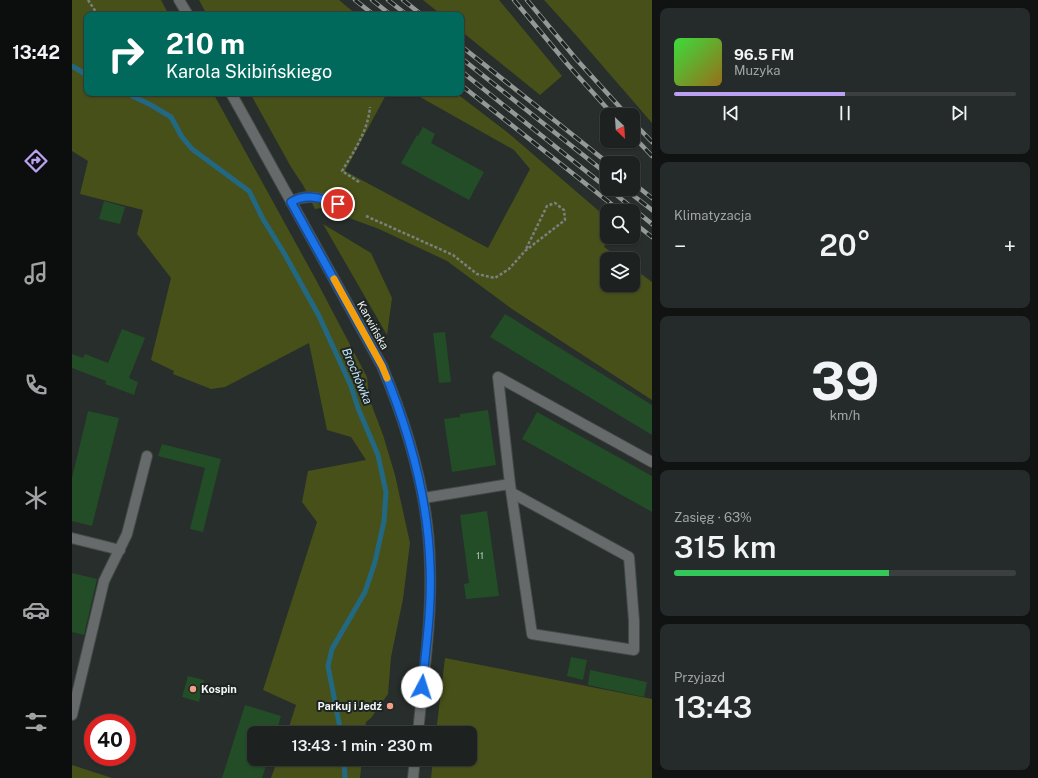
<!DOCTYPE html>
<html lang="pl">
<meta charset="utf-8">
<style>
body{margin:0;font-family:"Public Sans",sans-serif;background:#252a2a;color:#f1f3f6;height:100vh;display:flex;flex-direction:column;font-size:15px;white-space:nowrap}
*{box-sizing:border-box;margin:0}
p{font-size:13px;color:#a0a4a5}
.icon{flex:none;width:22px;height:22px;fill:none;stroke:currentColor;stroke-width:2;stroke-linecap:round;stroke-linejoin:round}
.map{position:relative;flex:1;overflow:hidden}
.details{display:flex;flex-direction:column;gap:8px;padding:8px;background:#101312;width:386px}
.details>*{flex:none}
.hud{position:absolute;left:12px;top:12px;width:380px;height:84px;border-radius:8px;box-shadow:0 1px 3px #0004,0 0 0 1px #3b3f3f;background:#00695c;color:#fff;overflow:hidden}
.needle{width:26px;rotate:155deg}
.buttons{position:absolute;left:528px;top:108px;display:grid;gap:8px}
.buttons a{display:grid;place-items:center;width:40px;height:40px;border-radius:8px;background:#1d2221;box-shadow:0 1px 3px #0004,0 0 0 1px #3b3f3f;font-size:20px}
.speed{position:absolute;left:12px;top:714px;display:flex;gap:8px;font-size:20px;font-weight:700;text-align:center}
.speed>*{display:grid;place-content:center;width:52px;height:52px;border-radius:50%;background:#1d2221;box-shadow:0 1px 3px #0004,0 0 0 1px #3b3f3f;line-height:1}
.speed .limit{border:6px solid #d22;background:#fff;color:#111}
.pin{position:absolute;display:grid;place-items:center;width:34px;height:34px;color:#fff;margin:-17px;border:2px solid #fff;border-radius:50%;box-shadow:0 1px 4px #0007}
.me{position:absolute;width:44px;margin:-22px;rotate:5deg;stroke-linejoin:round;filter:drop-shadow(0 0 3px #0008)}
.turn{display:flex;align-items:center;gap:14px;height:84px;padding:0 16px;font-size:18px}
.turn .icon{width:52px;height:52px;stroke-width:2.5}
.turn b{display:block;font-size:28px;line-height:34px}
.big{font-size:30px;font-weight:600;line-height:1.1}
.details .tile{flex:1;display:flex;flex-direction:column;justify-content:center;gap:6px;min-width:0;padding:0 14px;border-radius:8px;background:#252a2a}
.details .dial{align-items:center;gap:0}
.dial b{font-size:52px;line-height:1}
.song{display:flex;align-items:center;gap:12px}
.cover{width:48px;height:48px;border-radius:6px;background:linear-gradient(135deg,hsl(120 70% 55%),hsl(40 70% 35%))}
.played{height:4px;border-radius:2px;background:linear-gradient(90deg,#bca0f2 50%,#3b3f3f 50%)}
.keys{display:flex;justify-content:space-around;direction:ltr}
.heat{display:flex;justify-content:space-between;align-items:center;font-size:22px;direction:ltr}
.charge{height:6px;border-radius:3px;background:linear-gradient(90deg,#34c759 63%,#3b3f3f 0)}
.trip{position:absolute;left:175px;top:726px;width:230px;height:40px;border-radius:8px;background:#1d2221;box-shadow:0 1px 3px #0004,0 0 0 1px #3b3f3f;font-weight:600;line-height:40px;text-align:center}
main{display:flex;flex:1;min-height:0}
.tabs{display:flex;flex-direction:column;width:72px;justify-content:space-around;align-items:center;background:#0c0e0d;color:#a0a4a5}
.tabs .icon{width:28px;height:28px}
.tabs .on{color:#bca0f2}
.tabs b{font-size:18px;color:#f1f3f6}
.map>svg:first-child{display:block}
</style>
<main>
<nav class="tabs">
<b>13:42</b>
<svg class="icon on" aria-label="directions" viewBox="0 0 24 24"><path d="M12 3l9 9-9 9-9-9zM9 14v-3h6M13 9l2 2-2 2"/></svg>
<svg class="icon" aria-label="music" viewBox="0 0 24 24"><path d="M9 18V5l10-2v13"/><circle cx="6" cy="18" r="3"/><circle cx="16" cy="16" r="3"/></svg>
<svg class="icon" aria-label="phone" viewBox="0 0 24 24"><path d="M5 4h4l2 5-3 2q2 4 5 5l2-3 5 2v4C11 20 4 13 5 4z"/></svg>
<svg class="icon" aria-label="climate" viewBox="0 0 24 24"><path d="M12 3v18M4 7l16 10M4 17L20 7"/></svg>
<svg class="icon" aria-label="car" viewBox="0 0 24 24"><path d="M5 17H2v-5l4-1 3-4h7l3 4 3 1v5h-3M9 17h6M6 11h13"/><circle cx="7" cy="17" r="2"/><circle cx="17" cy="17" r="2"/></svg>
<svg class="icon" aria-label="filters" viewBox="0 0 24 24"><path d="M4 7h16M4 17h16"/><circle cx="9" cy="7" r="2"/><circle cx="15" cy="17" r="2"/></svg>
</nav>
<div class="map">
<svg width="580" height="778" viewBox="0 0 580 778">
<rect width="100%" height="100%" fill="#272e2c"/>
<path fill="#475018" d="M0 0H89L97 15H15V93H141L243 278 295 377 297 398 311 435 323 475 338 543 331 599 319 657 316 694 299 718 294 722 293 733H215L224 705 191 690 245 522 230 502 236 471 294 460 279 437 255 430 237 343 153 387 139 389 101 374 102 371 79 360 99 278 65 234 71 210 8 194 16 161 0 151Z
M127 0H267L285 15H135Z
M351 0H427L490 76 468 95 389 31V15H370Z
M472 0H580V123L503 34Z
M178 93H315L273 171 416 248 458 169 442 150 341 93H384L435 132 535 218V237H538L532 247 549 259H535V285H561V268L580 282V400L440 309 375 261 307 229 250 208 243 209 231 185 219 167Z
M251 224 299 253 320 298 315 335Z
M373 658 580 699V778H359L361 759H398V733H364Z
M206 759H290L288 778H199Z
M0 765 40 778H0Z"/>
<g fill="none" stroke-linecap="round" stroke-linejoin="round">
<path stroke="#236883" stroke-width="5" d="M0 66 15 75
M54 93 79 105 99 117 110 137 120 149 177 191 191 219 212 253 247 316 279 386 286 408 306 455 314 492 312 521 303 562 293 592 260 649 256 666 269 733
M272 759 273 778"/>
</g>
<path fill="#224d26" d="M351 127 363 134 359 143 412 172 397 200 329 163 345 135 346 136Z
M32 201 53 207 48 224 27 219Z
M433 314 580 405V435L418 337Z
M50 329 73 338 57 378 66 382 62 395 33 384 34 381 0 368V354L11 358 13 354 36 363Z
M373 332 379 382 367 383 361 333Z
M416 410 424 465 380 472 372 419 388 417V414Z
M16 411 47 418 20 526 0 521V478Z
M465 412 580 476V512L450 439Z
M90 444 149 459 131 532 118 529 133 468 86 456Z
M415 511 427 596 394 599 392 584 397 583 388 515Z
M0 573 25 579 12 635 0 632Z
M499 657 515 660 511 680 495 676Z
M518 670 575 682 572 697 516 685Z
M116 676 132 680 127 702 110 697Z
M173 705 209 716 204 733H182V759H196L190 778H150Z"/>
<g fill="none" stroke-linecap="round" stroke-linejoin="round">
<g stroke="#434a48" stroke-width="12">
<path id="minor" d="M107 0 116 15
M159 93 310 366C337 430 357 497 358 566 360 622 351 678 346 733
M219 202C239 191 258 201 277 207
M438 484 426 377 580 462
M352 498 438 484 460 634 562 650V621L557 557 440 493
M0 538 48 550
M0 715 32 581 55 534 75 456
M341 778 343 759"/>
</g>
<path stroke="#7a807e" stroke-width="2.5" stroke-dasharray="3 2" stroke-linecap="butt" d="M16 0 26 15
M287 182 270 171C282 151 296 131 298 107
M294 216 381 255 405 274 423 278 437 269 453 251 493 220 492 210 483 203 475 206 453 251"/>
<use href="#minor" stroke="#676a6a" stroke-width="10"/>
<g stroke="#939997" stroke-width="4.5">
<path id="rail" d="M283 0 302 15
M300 0 319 15
M316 0 335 15
M331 0 350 15
M442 0 497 66 541 115
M455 0 505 60 555 115
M389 46 536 163
M389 58 535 174
M389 71 535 188
M389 85 548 211
M561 122 580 142
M561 136 580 156
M561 183 580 198
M537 189 580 224
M553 189 580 210
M561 222 580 237"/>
</g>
<use href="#rail" stroke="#1e2422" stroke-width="3" stroke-dasharray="9" stroke-linecap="butt"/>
</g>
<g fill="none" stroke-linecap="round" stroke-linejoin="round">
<g stroke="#114b97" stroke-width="10">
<path id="route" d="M266 204C249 198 235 193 219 202L310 366C337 430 356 496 358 566 360 606 354 647 350 687"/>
</g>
<use href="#route" stroke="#1a73e8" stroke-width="7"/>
<path stroke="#f59e0b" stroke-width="7" d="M262 279 310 366 315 378"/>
</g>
<g fill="#f49e89" stroke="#1e2422" stroke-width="1.5">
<circle cx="121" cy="689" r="4"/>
<circle cx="318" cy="706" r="4"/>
</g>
<g text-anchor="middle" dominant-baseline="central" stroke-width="4" stroke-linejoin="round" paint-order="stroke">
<g font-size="9" fill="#bdccc0">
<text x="408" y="555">11</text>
</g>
<g font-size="11" fill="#f1f6f4" stroke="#1e2422">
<text transform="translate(301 325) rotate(61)">Karwińska</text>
</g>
<g font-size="11" font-weight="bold" fill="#f1f6f4" stroke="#1e2422" text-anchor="start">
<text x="129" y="689">Kospin</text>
<text x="310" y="706" text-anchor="end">Parkuj i Jedź</text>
</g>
<g font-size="12" font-style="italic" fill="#c3e7f8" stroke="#1e2422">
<text transform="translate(285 376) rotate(67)">Brochówka</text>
</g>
</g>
</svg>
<div class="buttons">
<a><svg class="needle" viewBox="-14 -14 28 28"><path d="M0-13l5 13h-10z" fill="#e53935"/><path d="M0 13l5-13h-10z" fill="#a0a4a5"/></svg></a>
<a><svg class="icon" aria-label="sound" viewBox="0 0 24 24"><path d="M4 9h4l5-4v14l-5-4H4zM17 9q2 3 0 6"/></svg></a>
<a><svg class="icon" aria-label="search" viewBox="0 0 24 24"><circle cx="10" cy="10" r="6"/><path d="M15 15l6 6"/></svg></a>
<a><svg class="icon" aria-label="layers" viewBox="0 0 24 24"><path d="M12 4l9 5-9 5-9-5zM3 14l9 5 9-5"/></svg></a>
</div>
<div class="speed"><div class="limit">40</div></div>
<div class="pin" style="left:266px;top:204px;background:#d93025"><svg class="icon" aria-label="arrive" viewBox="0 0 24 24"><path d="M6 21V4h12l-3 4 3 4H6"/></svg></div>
<svg class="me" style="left:350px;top:687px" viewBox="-20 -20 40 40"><circle r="19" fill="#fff"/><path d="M0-13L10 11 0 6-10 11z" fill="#1a73e8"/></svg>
<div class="trip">13:43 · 1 min · 230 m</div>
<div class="hud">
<div class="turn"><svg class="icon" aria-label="right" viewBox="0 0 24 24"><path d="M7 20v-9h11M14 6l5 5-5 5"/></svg><div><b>210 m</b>Karola Skibińskiego</div></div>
</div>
</div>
<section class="details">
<div class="tile">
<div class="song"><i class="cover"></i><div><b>96.5 FM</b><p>Muzyka</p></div></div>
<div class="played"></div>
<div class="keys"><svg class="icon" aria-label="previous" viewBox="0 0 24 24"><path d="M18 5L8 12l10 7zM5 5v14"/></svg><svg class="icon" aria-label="pause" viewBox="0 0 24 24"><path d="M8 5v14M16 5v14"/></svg><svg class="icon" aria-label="next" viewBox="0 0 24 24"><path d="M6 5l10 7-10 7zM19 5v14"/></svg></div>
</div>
<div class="tile"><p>Klimatyzacja</p>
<div class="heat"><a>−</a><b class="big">20°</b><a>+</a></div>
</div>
<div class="tile dial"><b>39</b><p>km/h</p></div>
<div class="tile"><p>Zasięg · 63%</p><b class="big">315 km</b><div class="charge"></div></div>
<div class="tile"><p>Przyjazd</p><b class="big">13:43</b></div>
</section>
</main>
